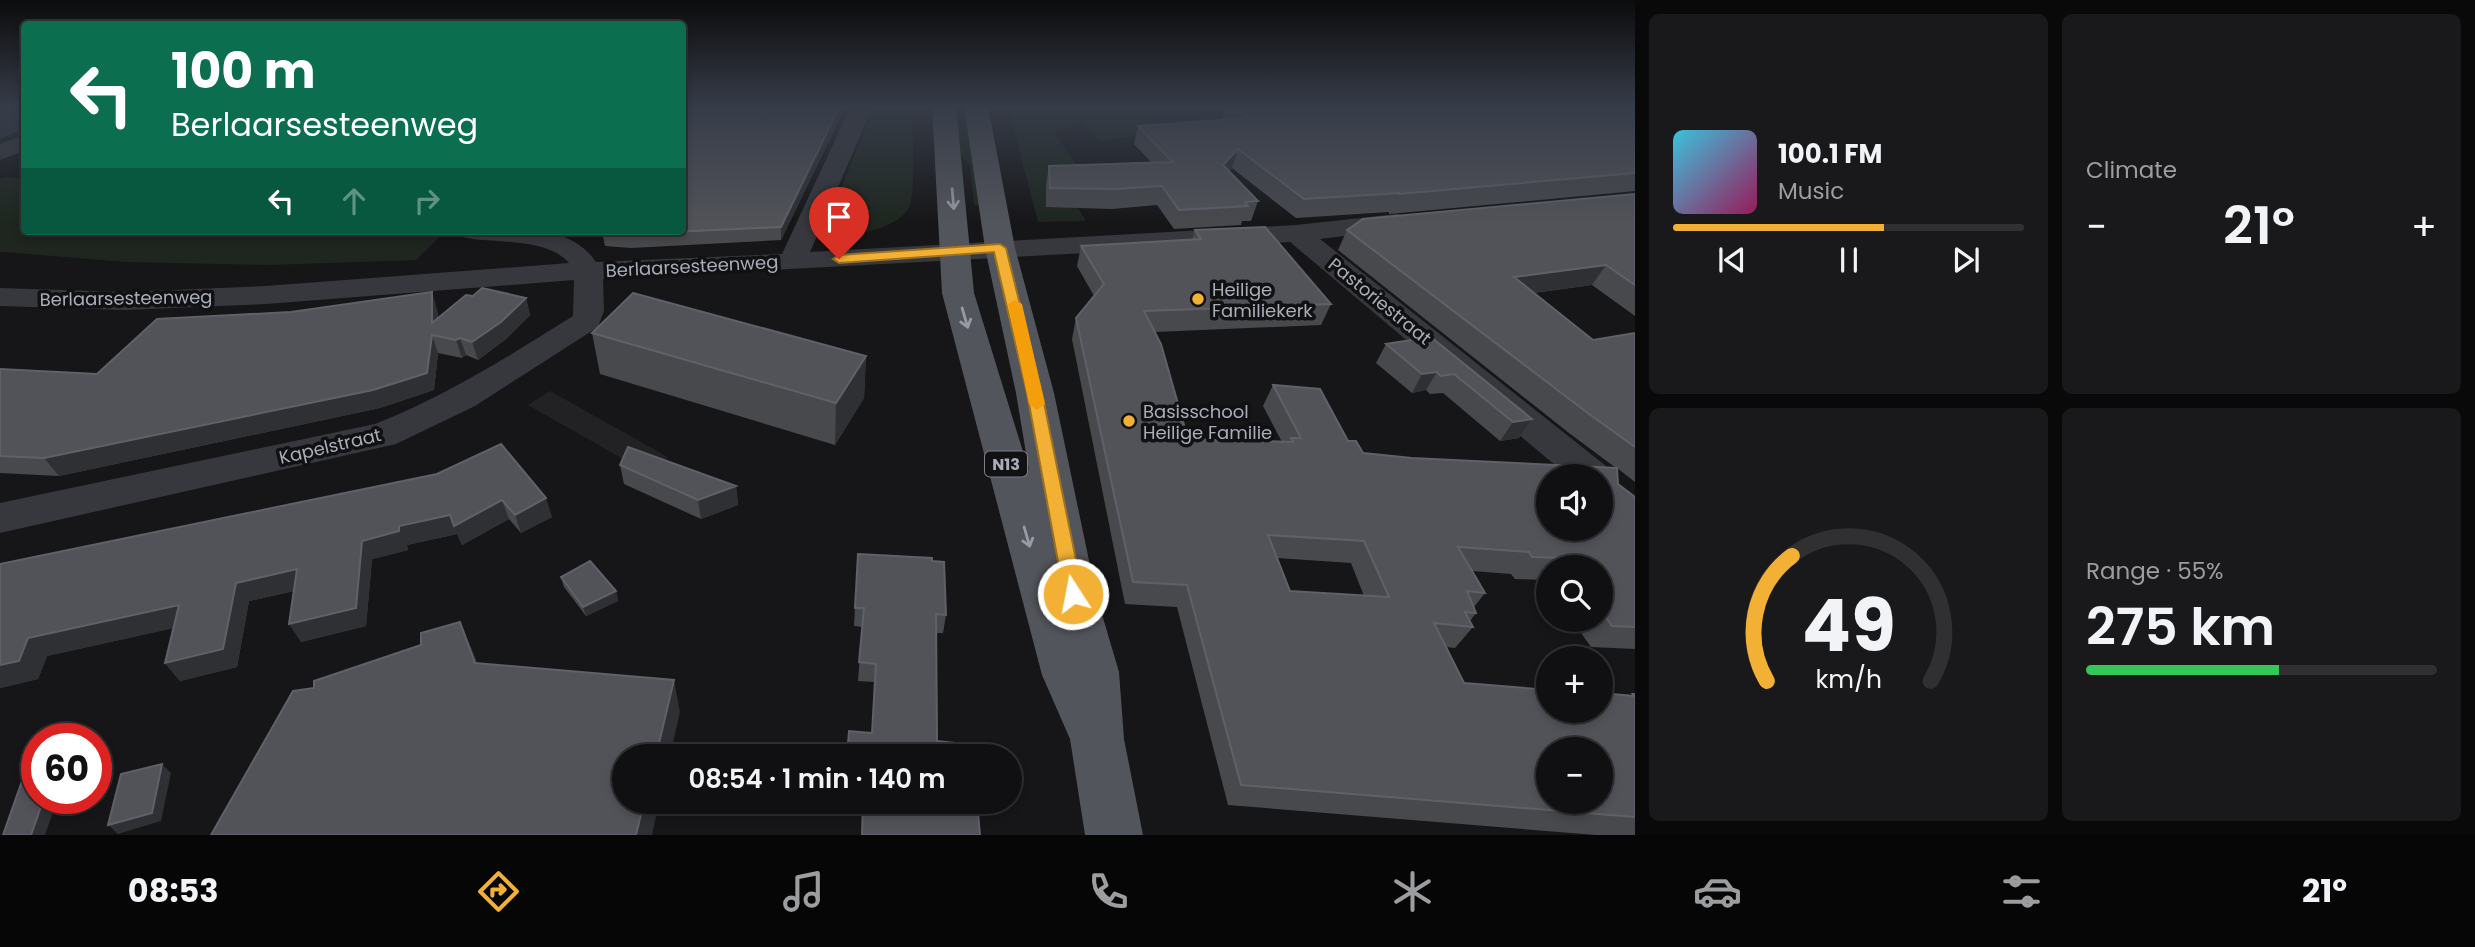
<!DOCTYPE html>
<meta charset="utf-8">
<style>
body{margin:0;font-family:Poppins,sans-serif;background:#19191b;color:#f1f3f6;height:100vh;display:flex;flex-direction:column;font-size:26px;white-space:nowrap}
*{box-sizing:border-box;margin:0}
p{font-size:23px;color:#9c9d9f}
.icon{flex:none;width:38px;height:38px;fill:none;stroke:currentColor;stroke-width:2;stroke-linecap:round;stroke-linejoin:round}
.map{position:relative;flex:1;overflow:hidden}
.sheet{display:flex;flex-direction:column;gap:14px;padding:14px;background:#09090a;width:840px}
.sheet>*{flex:none}
.banner{position:absolute;left:21px;top:21px;width:665px;height:214px;border-radius:7px;box-shadow:0 4px 10px #0003,0 0 0 2px #303032;background:#0b6e4f;color:#fff;overflow:hidden}
.buttons{position:absolute;left:1536px;top:464px;display:grid;gap:14px}
.buttons a{display:grid;place-items:center;width:77px;height:77px;border-radius:50%;background:#101012;box-shadow:0 4px 10px #0003,0 0 0 2px #303032;font-size:35px}
.speed{position:absolute;left:21px;top:723px;display:flex;gap:14px;font-size:35px;font-weight:700;text-align:center}
.speed>*{display:grid;place-content:center;width:91px;height:91px;border-radius:50%;background:#101012;box-shadow:0 4px 10px #0003,0 0 0 2px #303032;line-height:1}
.speed .limit{border:10px solid #d22;background:#fff;color:#111}
.pin{position:absolute;display:grid;place-items:center;width:60px;height:60px;color:#fff;margin:-72px -30px;border-radius:50% 50% 50% 0;rotate:-45deg;box-shadow:0 0 7px #0007}
.pin .icon{rotate:45deg}
.me{position:absolute;width:77px;margin:-38px;rotate:349deg;stroke-linejoin:round;filter:drop-shadow(0 0 5px #0008)}
.turn{display:flex;align-items:center;gap:24px;height:147px;padding:0 35px;font-size:32px}
.turn .icon{width:91px;height:91px;stroke-width:2.5}
.turn b{display:block;font-size:49px;line-height:60px}
.lanes{display:flex;align-items:center;height:66px;padding:0 35px;background:#0003;justify-content:center;gap:35px;direction:ltr}
.lanes .off{opacity:.35}
.big{font-size:52px;font-weight:600;line-height:1.1}
.sheet .card{flex:1;display:flex;flex-direction:column;justify-content:center;gap:10px;min-width:0;padding:0 24px;border-radius:10px;background:#19191b}
.sheet .dial{align-items:center;gap:0}
.dial svg{height:182px;overflow:visible;fill:none;stroke:#303032;stroke-width:7;stroke-linecap:round;text-anchor:middle}
.dial text{fill:#f1f3f6;stroke:none}
.song{display:flex;align-items:center;gap:21px}
.cover{width:84px;height:84px;border-radius:10px;background:linear-gradient(135deg,hsl(190 70% 55%),hsl(330 70% 35%))}
.played{height:7px;border-radius:4px;background:linear-gradient(90deg,#f2b134 60%,#303032 60%)}
.keys{display:flex;justify-content:space-around;direction:ltr}
.heat{display:flex;justify-content:space-between;align-items:center;font-size:38px;direction:ltr}
.charge{height:10px;border-radius:5px;background:linear-gradient(90deg,#34c759 55%,#303032 0)}
.sheet .tiles{flex:1;display:grid;gap:14px;grid-template-columns:repeat(2,1fr)}
.trip{position:absolute;left:612px;top:744px;width:410px;height:70px;border-radius:35px;background:#101012;box-shadow:0 4px 10px #0003,0 0 0 2px #303032;font-weight:600;line-height:70px;text-align:center}
.menu{display:flex;height:112px;justify-content:space-around;align-items:center;background:#060607;color:#9c9d9f}
.menu .icon{width:49px;height:49px}
.menu .on{color:#f2b134}
.menu b{font-size:32px;color:#f1f3f6}
main{display:flex;flex:1;min-height:0}
.map>svg:first-child{display:block}
</style>
<main>
<div class="map">
<svg width="1635" height="835" viewBox="0 0 1635 835">
<rect width="100%" height="100%" fill="#161618"/>
<path fill="#222225" d="M550 391 668 457 653 476 528 405Z"/>
<path fill="#1e261f" d="M875 106H912C912 125 917 196 908 209 893 232 845 237 821 236Z
M951 106H970L984 206 974 205 970 165 954 148Z
M1008 106H1193L1217 125 1100 141 1080 123 1054 133 1085 177 1061 181 1086 221 1038 222Z
M5 177 24 179V231H396L440 237 416 260 270 265 126 262 4 252H0V179Z"/>
<path fill="#2c353c" d="M0 106H24V128L0 139Z"/>
<g fill="none" stroke-linecap="round" stroke-linejoin="round">
<path fill="#37383d" fill-rule="evenodd" d="M851 106H873L810 252 1296 225 1397 214 1406 216 1410 222 1406 228 1320 239 1606 466 1612 476 1606 486 1601 487V476H1568L1290 242 603 279 604 311 598 327 475 406 396 444 0 533V503L375 424C446 396 509 356 573 316L574 280 266 304 124 310 0 306V288L124 292 266 286 569 263C548 239 502 243 473 239L463 237 459 231C505 231 567 219 596 262L782 254Z
M24 135V151L0 160V144Z"/>
<path fill="#53555c" fill-rule="evenodd" d="M932 106H956L974 293 1029 471 1016 393 985 248 964 106H988L1015 248 1054 393 1096 594 1119 672 1124 739 1143 835H1085L1070 739 1042 675 942 293Z"/>
</g>
<path fill="#47494d" fill-rule="evenodd" d="M688 106H844V110L781 240 631 248 605 246 602 232 593 231H682Z
M1226 106H1635V191L1389 214V212L1296 218 1232 168 1229 171 1258 201 1251 221H1242L1241 225 1174 229 1157 205 1112 209 1046 207V185L1049 166 1151 162 1134 144 1138 126 1222 120V119Z
M1635 194V316L1592 285 1534 293 1593 340 1635 333V482L1617 468 1618 484 1635 497V649L1591 647 1572 620H1601V567H1549V585L1546 580 1515 579 1511 574 1472 571 1485 593 1474 607 1476 613 1470 621 1473 627 1455 648 1446 647 1464 683 1631 696 1635 694V835H1596L1228 805 1177 607 1125 604 1072 339 1076 318 1094 296 1077 266 1081 246 1192 240 1195 230 1331 304 1321 325 1155 332 1188 439 1282 442 1263 406 1273 385 1363 453 1412 458 1616 468 1569 433 1338 250 1347 230ZM1277 558 1351 563 1364 596 1290 591Z
M473 296 526 298 530 315 506 339 478 360 466 355 462 358 438 353 434 390 380 408 59 476 0 473V369L97 374 437 309 438 318Z
M592 333 866 356 864 398 835 445 600 374Z
M1431 337 1532 419 1519 438 1500 441 1443 393 1430 394 1426 390 1412 393 1376 363 1386 344Z
M620 465 736 486 738 505 701 519 624 484Z
M437 474 552 517 521 533 509 519 462 545 457 534 407 545 408 550 372 559 366 626 301 642 294 591 249 601 237 667 180 681 165 663 173 628 47 656 38 679 0 688V564Z
M932 561 946 615 943 633H936L872 733 874 682 858 681 862 627 854 626 855 608Z
M561 577 616 591 618 601 586 616 564 587Z"/>
<path fill="#2f3033" d="M840 106H844V110L781 240V227Z
M1238 149 1232 168 1217 184 1223 165Z
M1606 265 1592 285 1502 297 1514 277Z
M432 292 437 309 438 337 432 323Z
M526 298 530 315 506 339 478 360 472 342Z
M432 335 438 353 434 390 380 408 59 476 44 458Z
M460 338 466 355 462 358 456 340Z
M866 356 864 398 835 445 836 403Z
M1437 372 1426 390 1412 393 1422 374Z
M1532 419 1519 438 1500 441 1513 422Z
M736 486 738 505 701 519 698 500Z
M546 498 552 517 521 533 515 515Z
M502 500 509 519 462 545 457 534 407 545 408 550 372 559 366 626 301 642 289 624 362 541 399 526Z
M297 569 308 588 249 601 237 667 180 681 165 663 236 583Z
M616 591 618 601 586 616 583 607Z
M179 605 193 624 47 656 38 679 0 688V665L28 638Z
M460 622 474 654 489 695 475 663Z
M674 680 680 712 670 756H656Z
M162 764 171 773 161 821 118 834 108 825Z
M44 798H58L45 835H31Z
M644 802H659L652 835H636Z"/>
<path fill="#525359" stroke="#5f6168" stroke-width="2" fill-rule="evenodd" d="M688 106H840L781 227 629 234 602 232 603 231H682V112Z
M1232 106H1635V173L1398 194 1400 193 1304 199 1238 149 1223 165 1258 201 1245 202 1248 206 1179 210 1162 186 1116 189 1050 188 1049 166 1173 162 1138 126 1248 118Z
M1635 194V285L1606 265 1514 277 1593 340 1635 333V447L1585 411 1347 230 1363 219Z
M1265 227 1331 304 1144 311 1161 344 1188 439 1293 442 1291 438H1301L1273 385 1320 389 1348 441H1356L1363 453 1412 458 1617 468 1618 484 1635 497V627L1612 626 1601 610V567H1570L1564 558 1532 557 1529 552 1458 547 1485 593 1467 591 1476 613 1465 612 1473 627 1434 623 1464 683 1549 690V710H1601V693L1635 696 1633 694H1635V817L1241 785 1187 585 1133 582 1076 318 1104 284 1081 246 1201 239 1195 230ZM1549 476H1601V528H1549ZM1268 535 1364 541 1389 597 1290 591ZM1549 749H1601V802H1549Z
M482 288 526 298 501 322 472 342 460 338 456 340 432 335 427 373 373 390 44 458 0 456V369L97 374 157 319 291 312 432 292V323L466 295 473 296Z
M633 293 866 356 836 403 592 333Z
M1431 337 1532 419 1513 422 1454 374 1441 376 1437 372 1422 374 1386 344Z
M501 444 546 498 515 515 502 500 454 526 450 515 399 526V531L362 541 356 608 289 624 297 569 236 583 223 649 165 663 179 605 28 638 19 661 0 665V564L437 474Z
M628 447 736 486 698 500 620 465Z
M858 554 932 558V561L944 562 946 615 936 614 937 741 973 745 974 756H847L849 731 872 733 876 664 859 662 864 608H855Z
M590 561 616 591 583 607 561 577Z
M460 622 475 663 674 680 656 756H625V802H644L636 835H211L293 691 314 688V681L421 645V633Z
M37 746V798H44L31 835H3L34 747Z
M162 764 152 813 108 825 121 774Z
M863 802H977L980 835H862Z"/>
<defs><path id="oneway-shaft" d="M-6 0H5M1.5-3L5.5 0L1.5 3" fill="none" stroke-width="1.6" stroke-linecap="round" stroke-linejoin="round" transform="scale(1.75)"/></defs>
<g stroke="#979ba6">
<use href="#oneway-shaft" transform="translate(953 199) rotate(85)"/>
<use href="#oneway-shaft" transform="translate(965 318) rotate(74)"/>
<use href="#oneway-shaft" transform="translate(1027 537) rotate(74)"/>
</g>
<linearGradient id="sky" x2="0" y2="1"><stop stop-color="#0c0c0d"/><stop offset="0.48" stop-color="#363c48"/><stop offset="1" stop-color="#363c48" stop-opacity="0"/></linearGradient>
<rect width="1635" height="223" fill="url(#sky)"/>
<path fill="#f2b134" stroke="#9d7322" stroke-width="2" d="M1000 244 1006 248 1042 393 1083 594 1080 599 1073 602 1067 599 1064 594 1027 393 994 252 839 263 833 259 839 255Z"/>
<path fill="#f59e0b" d="M1015 300 1022 304 1045 404 1037 410 1029 404 1008 304Z"/>
<g fill="#f2b134" stroke="#111113" stroke-width="2.5">
<circle cx="1198" cy="299" r="7"/>
<circle cx="1129" cy="421" r="7"/>
</g>
<g text-anchor="middle" dominant-baseline="central" stroke-width="7" stroke-linejoin="round" paint-order="stroke">
<rect fill="#111113" stroke="#7b7e86" stroke-width="2" x="985" y="451.5" width="42" height="25" rx="5"/>
<g font-size="16" font-weight="bold" fill="#a8adb8">
<text x="1006" y="464">N13</text>
</g>
<g font-size="18" fill="#a8adb8" stroke="#111113">
<text transform="translate(692 266) rotate(-3)">Berlaarsesteenweg</text>
<text transform="translate(126 298) rotate(-1)">Berlaarsesteenweg</text>
<text transform="translate(1380 301) rotate(39)">Pastoriestraat</text>
<text transform="translate(330 446) rotate(-13)">Kapelstraat</text>
</g>
<g font-size="18" fill="#a8adb8" stroke="#111113" text-anchor="start">
<text x="1212" y="289">Heilige<tspan x="1212" dy="21">Familiekerk</tspan></text>
<text x="1143" y="411">Basisschool<tspan x="1143" dy="21">Heilige Familie</tspan></text>
</g>
</g>
</svg>
<div class="buttons">
<a><svg class="icon" aria-label="sound" viewBox="0 0 24 24"><path d="M4 9h4l5-4v14l-5-4H4zM17 9q2 3 0 6"/></svg></a>
<a><svg class="icon" aria-label="search" viewBox="0 0 24 24"><circle cx="10" cy="10" r="6"/><path d="M15 15l6 6"/></svg></a>
<a>+</a>
<a>−</a>
</div>
<div class="speed"><div class="limit">60</div></div>
<div class="pin" style="left:839px;top:259px;background:#d93025"><svg class="icon" aria-label="arrive" viewBox="0 0 24 24"><path d="M6 21V4h12l-3 4 3 4H6"/></svg></div>
<svg class="me" style="left:1073px;top:594px" viewBox="-20 -20 40 40"><circle r="17" fill="#f2b134" stroke="#fff" stroke-width="3"/><path d="M0-11L8 9 0 5-8 9z" fill="#fff"/></svg>
<div class="trip">08:54 · 1 min · 140 m</div>
<div class="banner">
<div class="turn"><svg class="icon" aria-label="left" viewBox="0 0 24 24"><path d="M17 20v-9H6M10 6l-5 5 5 5"/></svg><div><b>100 m</b>Berlaarsesteenweg</div></div>
<div class="lanes"><svg class="icon" aria-label="left" viewBox="0 0 24 24"><path d="M17 20v-9H6M10 6l-5 5 5 5"/></svg><svg class="icon off" aria-label="ahead" viewBox="0 0 24 24"><path d="M12 20V5M6 11l6-6 6 6"/></svg><svg class="icon off" aria-label="right" viewBox="0 0 24 24"><path d="M7 20v-9h11M14 6l5 5-5 5"/></svg></div>
</div>
</div>
<section class="sheet">
<div class="tiles">
<div class="card">
<div class="song"><i class="cover"></i><div><b>100.1 FM</b><p>Music</p></div></div>
<div class="played"></div>
<div class="keys"><svg class="icon" aria-label="previous" viewBox="0 0 24 24"><path d="M18 5L8 12l10 7zM5 5v14"/></svg><svg class="icon" aria-label="pause" viewBox="0 0 24 24"><path d="M8 5v14M16 5v14"/></svg><svg class="icon" aria-label="next" viewBox="0 0 24 24"><path d="M6 5l10 7-10 7zM19 5v14"/></svg></div>
</div>
<div class="card"><p>Climate</p>
<div class="heat"><a>−</a><b class="big">21°</b><a>+</a></div>
</div>
<div class="card dial"><svg viewBox="0 0 100 80">
<path d="M14 69A42 42 0 1 1 86 69"/>
<path d="M14 69A42 42 0 0 1 25 14" stroke="#f2b134"/>
<text x="50" y="56" font-size="32" font-weight="700">49</text>
<text x="50" y="72" font-size="11">km/h</text>
</svg></div>
<div class="card"><p>Range · 55%</p><b class="big">275 km</b><div class="charge"></div></div>
</div>
</section>
</main>
<nav class="menu">
<b>08:53</b>
<svg class="icon on" aria-label="directions" viewBox="0 0 24 24"><path d="M12 3l9 9-9 9-9-9zM9 14v-3h6M13 9l2 2-2 2"/></svg>
<svg class="icon" aria-label="music" viewBox="0 0 24 24"><path d="M9 18V5l10-2v13"/><circle cx="6" cy="18" r="3"/><circle cx="16" cy="16" r="3"/></svg>
<svg class="icon" aria-label="phone" viewBox="0 0 24 24"><path d="M5 4h4l2 5-3 2q2 4 5 5l2-3 5 2v4C11 20 4 13 5 4z"/></svg>
<svg class="icon" aria-label="climate" viewBox="0 0 24 24"><path d="M12 3v18M4 7l16 10M4 17L20 7"/></svg>
<svg class="icon" aria-label="car" viewBox="0 0 24 24"><path d="M5 17H2v-5l4-1 3-4h7l3 4 3 1v5h-3M9 17h6M6 11h13"/><circle cx="7" cy="17" r="2"/><circle cx="17" cy="17" r="2"/></svg>
<svg class="icon" aria-label="filters" viewBox="0 0 24 24"><path d="M4 7h16M4 17h16"/><circle cx="9" cy="7" r="2"/><circle cx="15" cy="17" r="2"/></svg>
<b>21°</b>
</nav>
